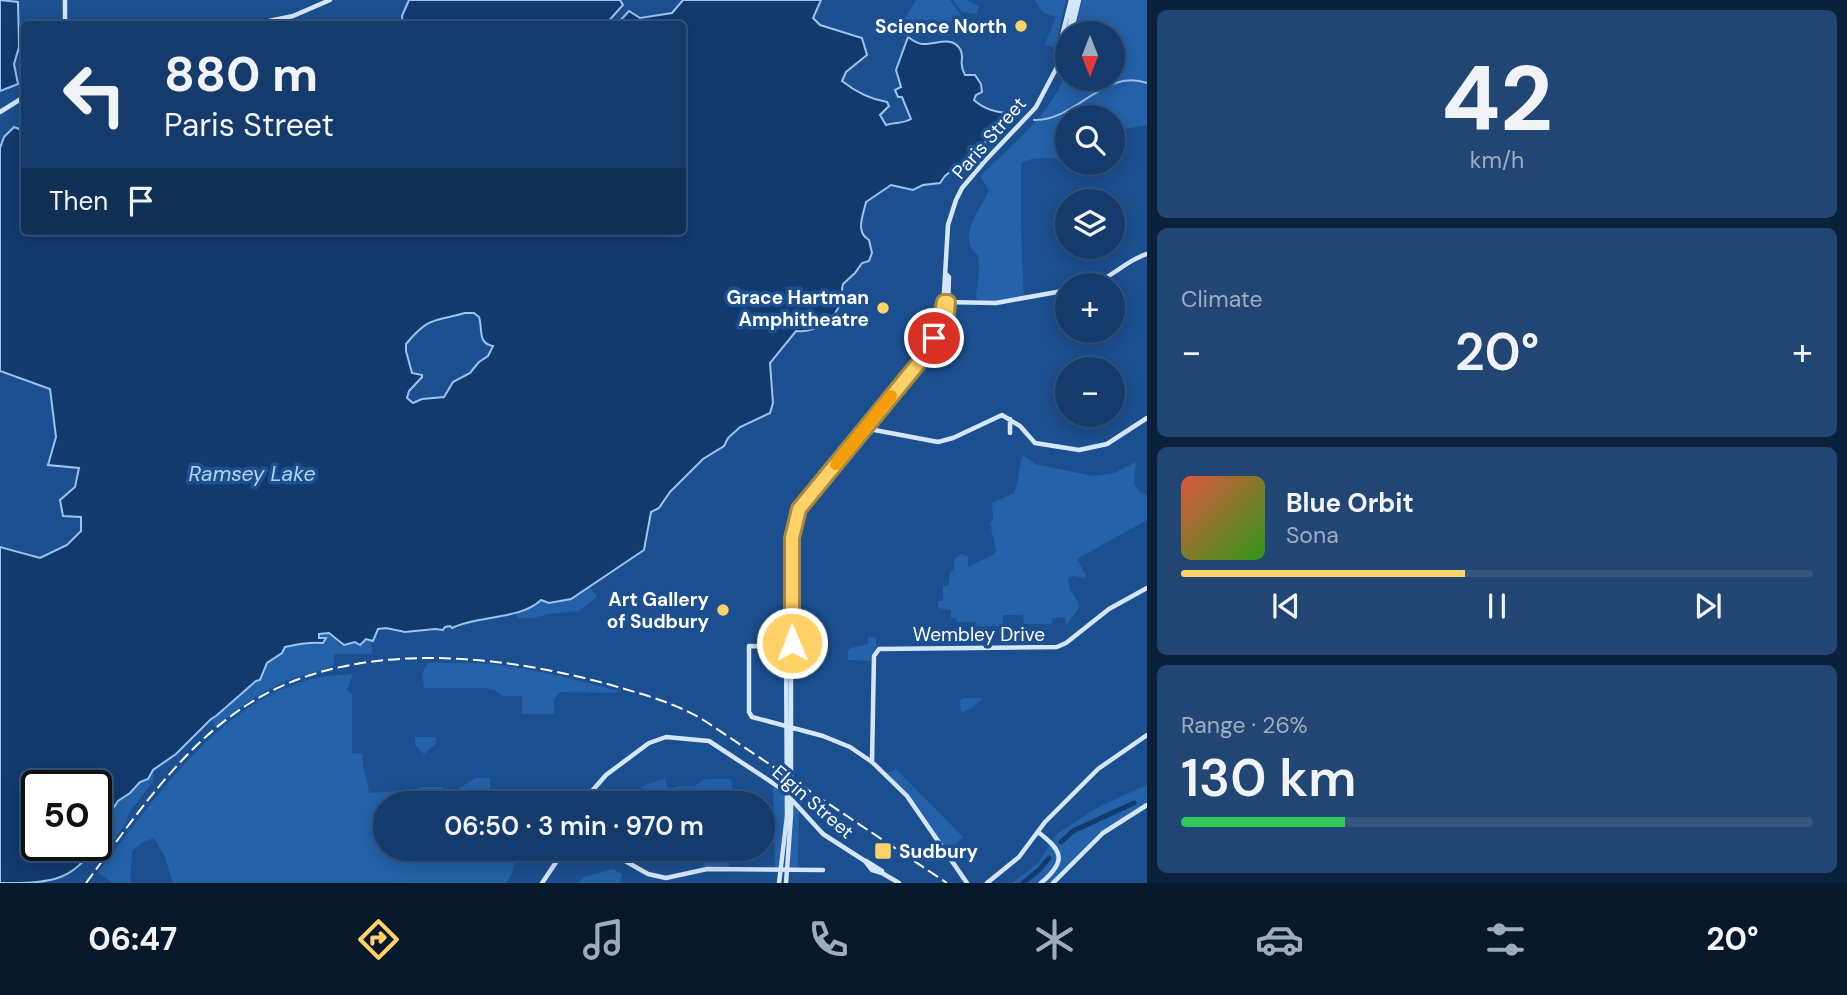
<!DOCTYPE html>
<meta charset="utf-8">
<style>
body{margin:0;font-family:"DM Sans",sans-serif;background:#214673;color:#f1f3f6;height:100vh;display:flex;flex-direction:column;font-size:26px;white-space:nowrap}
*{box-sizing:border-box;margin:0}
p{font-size:23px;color:#9dadc1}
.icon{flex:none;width:38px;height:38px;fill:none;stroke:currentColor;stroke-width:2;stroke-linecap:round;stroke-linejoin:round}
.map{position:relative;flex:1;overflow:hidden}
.sheet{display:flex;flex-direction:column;gap:10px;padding:10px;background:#0b203b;width:700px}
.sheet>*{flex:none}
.hud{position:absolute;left:21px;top:21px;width:665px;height:214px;border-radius:7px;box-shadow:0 4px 18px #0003,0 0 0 2px #33557e;background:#143b6b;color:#f1f3f6;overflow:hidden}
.needle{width:46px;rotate:180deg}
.fabs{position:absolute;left:1055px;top:21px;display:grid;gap:14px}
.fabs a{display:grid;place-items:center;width:70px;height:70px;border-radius:50%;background:#143b6b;box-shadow:0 4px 18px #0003,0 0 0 2px #33557e;font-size:35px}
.speed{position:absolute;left:21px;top:770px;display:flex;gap:14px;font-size:35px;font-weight:700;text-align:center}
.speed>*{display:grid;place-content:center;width:91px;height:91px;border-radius:50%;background:#143b6b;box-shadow:0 4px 18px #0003,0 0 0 2px #33557e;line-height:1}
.speed .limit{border:4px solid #111;border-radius:10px;background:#fff;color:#111}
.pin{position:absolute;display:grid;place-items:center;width:60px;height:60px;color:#fff;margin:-30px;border:4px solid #fff;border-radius:50%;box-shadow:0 2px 7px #0007}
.me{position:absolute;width:77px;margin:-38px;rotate:359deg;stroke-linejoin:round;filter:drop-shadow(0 0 5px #0008)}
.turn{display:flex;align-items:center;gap:24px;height:147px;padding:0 28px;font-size:32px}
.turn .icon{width:91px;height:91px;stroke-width:2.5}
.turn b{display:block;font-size:49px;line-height:60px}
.then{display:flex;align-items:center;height:66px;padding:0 28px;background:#0003;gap:14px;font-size:26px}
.big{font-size:52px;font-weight:600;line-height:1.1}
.sheet .card{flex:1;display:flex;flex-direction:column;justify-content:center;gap:10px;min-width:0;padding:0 24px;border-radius:10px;background:#214673}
.sheet .dial{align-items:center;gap:0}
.dial b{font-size:91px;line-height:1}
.song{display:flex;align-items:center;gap:21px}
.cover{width:84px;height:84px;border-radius:10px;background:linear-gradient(135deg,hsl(10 70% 55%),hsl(110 70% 35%))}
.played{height:7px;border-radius:4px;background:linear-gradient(90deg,#ffd166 45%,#33557e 45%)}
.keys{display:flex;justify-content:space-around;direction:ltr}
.heat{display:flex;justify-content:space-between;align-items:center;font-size:38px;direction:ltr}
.charge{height:10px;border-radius:5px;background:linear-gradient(90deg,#34c759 26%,#33557e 0)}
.trip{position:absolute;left:373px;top:791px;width:402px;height:70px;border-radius:35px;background:#143b6b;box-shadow:0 4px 18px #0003,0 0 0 2px #33557e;font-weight:600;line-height:70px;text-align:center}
.tabs{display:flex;height:112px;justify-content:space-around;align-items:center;background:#08182b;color:#9dadc1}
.tabs .icon{width:49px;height:49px}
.tabs .current{color:#ffd166}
.tabs b{font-size:32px;color:#f1f3f6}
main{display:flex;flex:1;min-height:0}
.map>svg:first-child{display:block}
</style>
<main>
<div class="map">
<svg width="1147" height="883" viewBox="0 0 1147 883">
<rect width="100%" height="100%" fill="#1b4f8f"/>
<path fill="#2461a8" d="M916 0H950L963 18 950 21 953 26 950 33 928 37 924 29 905 25 904 20Z
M953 0H966L979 6 976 14 962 12Z
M1035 0H1066L1055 48 1045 44 1056 17 1042 12Z
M1082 0H1147V125L1113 131V117H1068L1067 156C1050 162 1039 154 1021 163V228L1024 299 981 303 976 297 979 271 978 255C955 237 981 210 989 190L980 176C1010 147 1059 108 1067 66L1068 79H1113V33H1074Z
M1023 455 1035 464 1093 476 1114 473 1136 462 1134 484 1141 493 1147 495V520L1077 559 1086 575 1085 578 1073 576 1068 579 1070 589 1080 606 1066 626 1065 617 1052 618V624H1024L1023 615H1003V626H976V622H957L956 618H951V610L938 608V601H943V586H948L950 573 954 570V560L961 554 968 556V567L993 555 996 551 990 523 993 519 992 503 1014 493C1020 479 1018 466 1023 455Z
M589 586 597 597 579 611 549 614 533 618H517V611L524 607 530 608 541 600 549 603 569 600Z
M329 633 346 645 368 639 372 641V654H334V665C320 672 305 674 291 679 263 690 239 707 216 727L211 719 216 716 256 681 260 680 267 663 282 653 285 647C298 644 309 642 323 643L319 638V634Z
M868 637 876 638V648L872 654 871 661 848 660V651L851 648 868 644Z
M428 663C452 663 475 662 499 665 540 670 579 680 618 691V693L560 692 554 700V714H522V696H503L494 690 486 688H424L422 673Z
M353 674 347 690 352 695V753L363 754C362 771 368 778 369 793L417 790 422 787H443V794H450L476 778H490V790H495L498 793 506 791 519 803H385V849H526L527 858H515L512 873 506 883H173L165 857 154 838 142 843 132 851 130 883H113L98 873C154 799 220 700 316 678 328 675 341 675 353 674Z
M963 698H982L981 700 972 708 961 713 960 701Z
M415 737H436V744L424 754 415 745Z
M896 769 963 837 947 853 907 796 885 774Z
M153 770V782L130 811 126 823 102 857 89 858 93 846 96 845V835L104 828 103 824C110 818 111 808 118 800 130 790 144 783 153 770Z
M665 778 668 789 678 786H694L705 779H731L732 789 738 790V798L745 803H676L674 799C662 791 653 797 640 787Z
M773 784 785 795V818L778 869H775Z
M1147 785V805L1108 829 1053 883H1012L1038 863 1058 833 1100 806Z
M793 802 799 807 798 869H788Z
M659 849H729V869L704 870 703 850Z
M612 869 622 874 620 882 623 883H578L584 877Z"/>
<path fill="#123a6d" stroke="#9cc4f0" stroke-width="2" fill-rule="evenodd" d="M0 0 18 2 19 47 14 64 18 84 0 91Z
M409 0H620L623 5 606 24H403L402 16Z
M683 0H821L813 18 820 25 862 38 867 55 846 72 842 81C857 93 870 99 887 102L889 106 880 115 886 125C895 122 902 124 911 119L902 97H898L895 90 901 87 896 70 908 37C912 40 918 44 923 44 935 45 952 35 960 49 966 59 957 61 965 75H975L981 84 982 92 976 95 974 100C986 111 1002 114 1018 113V115L945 176 940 183 923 185 913 190 891 185 866 202C863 216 855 232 869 240L872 253 869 261 862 263 855 273 843 284C841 290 843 295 841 301 835 321 815 333 796 331L770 363 773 403 770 413 740 427 728 438 724 446 703 459 670 492 659 508 651 512 644 550 571 599 549 603 541 600C520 620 478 615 452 628L450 626 445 627 443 630 435 629 405 632 386 628 378 629 373 641 366 639 360 645 355 642 344 645 329 633 319 634V638H326L323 643C309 642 299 644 285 647L282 653 267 663 260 680 256 681 216 716 211 719 176 754 153 770 148 779 140 782 130 793 118 801 103 824 104 828 97 835 96 786H37V845H95C73 883 47 883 0 883V547L40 558 67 545 81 531V517L63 516 60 500 75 487 79 468 48 465 56 437 50 389 0 371V148L4 137 14 127 24 131V231H682V24H617L629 11 640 18 672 13ZM465 313H474L479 317C483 329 477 343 493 346L488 356 479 362 470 373 453 382 444 397 422 399 413 403 407 398 409 391 422 377V375L412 373 406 351V344C429 316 434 322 465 313Z"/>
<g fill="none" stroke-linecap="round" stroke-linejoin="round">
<path stroke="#9cc4f0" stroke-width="2" d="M1034 120C1077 121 1103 68 1147 83"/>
<path stroke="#123a6d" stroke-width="5" d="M1061 842 1073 831 1134 803
M1023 883 1039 870 1049 858"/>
<path stroke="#d6e6fa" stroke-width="4.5" d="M65 24V0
M255 24 293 16 330 0
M1068 33 1075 0
M1071 33 1079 0
M1058 64 1057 56 1071 0
M0 112 24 97
M1090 285C1111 279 1126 260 1147 254
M944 302 996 303 1068 290
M925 356C949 336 948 306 949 277L946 274
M1010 419V433
M864 428 938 442 953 438 1002 415 1020 426 1035 443 1079 450 1107 444 1147 418
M792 647 749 646V712L752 717 823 736 850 747 872 762 907 796 967 883
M872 762 874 656 879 649 1057 647 1066 643 1109 609 1147 588
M586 803 592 791 606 775 649 743 666 737 709 741 782 789 823 834 865 861 872 870 882 873 899 883
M1038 832C1063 851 1067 861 1041 883
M604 849 648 874 666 878 707 869 823 870
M866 861 882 871
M542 883 565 849
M779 883 787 816 786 647 791 603 792 538 799 509 913 370 930 345 937 330 943 309 948 225 956 200 962 188 984 162 1036 107 1068 46
M786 883 791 815V607
M987 883 1019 857 1045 822 1098 769 1147 735
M1053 883 1103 833 1147 805"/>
<path stroke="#fff" stroke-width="2" stroke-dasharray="12 5" stroke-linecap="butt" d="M86 883C133 820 181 746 250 703 353 638 500 654 611 685 645 695 676 703 705 721L947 883"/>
</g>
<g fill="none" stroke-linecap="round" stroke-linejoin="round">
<g stroke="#a68842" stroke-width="18">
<path id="route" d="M792 643V538L799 509 922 359C939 344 947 326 948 302H944L940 321 934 338"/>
</g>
<use href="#route" stroke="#ffd166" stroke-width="12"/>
<path stroke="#f59e0b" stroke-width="12" d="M836 464 891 396"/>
</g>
<g fill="#ffd166" stroke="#1b4f8f" stroke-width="2.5">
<circle cx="1021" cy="26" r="7"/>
<circle cx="883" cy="308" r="7"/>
<circle cx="723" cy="610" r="7"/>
<rect x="874" y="842" width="18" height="18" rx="3.5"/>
</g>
<g text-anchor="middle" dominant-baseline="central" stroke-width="7" stroke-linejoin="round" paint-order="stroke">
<g font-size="19" font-weight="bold" fill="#fff" stroke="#1b4f8f" text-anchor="end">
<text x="1007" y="26">Science North</text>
<text x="869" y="297">Grace Hartman<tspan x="869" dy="22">Amphitheatre</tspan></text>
<text x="709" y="599">Art Gallery<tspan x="709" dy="22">of Sudbury</tspan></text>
<text x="899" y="851" text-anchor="start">Sudbury</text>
</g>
<g font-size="19" fill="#fff" stroke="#1b4f8f">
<text transform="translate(989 138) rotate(-49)">Paris Street</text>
<text x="979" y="634">Wembley Drive</text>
<text transform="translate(813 802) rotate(41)">Elgin Street</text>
</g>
<g font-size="21" font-style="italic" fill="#b5d3f5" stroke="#1b4f8f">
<text x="252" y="474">Ramsey Lake</text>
</g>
</g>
</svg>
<div class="fabs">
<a><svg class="needle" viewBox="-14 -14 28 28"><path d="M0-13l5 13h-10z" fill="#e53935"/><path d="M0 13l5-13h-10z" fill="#9dadc1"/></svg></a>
<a><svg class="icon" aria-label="search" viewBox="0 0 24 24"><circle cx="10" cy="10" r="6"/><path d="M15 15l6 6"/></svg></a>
<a><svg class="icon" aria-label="layers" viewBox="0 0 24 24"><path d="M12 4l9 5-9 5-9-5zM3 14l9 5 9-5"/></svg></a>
<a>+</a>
<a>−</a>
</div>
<div class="speed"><div class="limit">50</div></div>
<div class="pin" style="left:934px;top:338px;background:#d93025"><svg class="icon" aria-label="arrive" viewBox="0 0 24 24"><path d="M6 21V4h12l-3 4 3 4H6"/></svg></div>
<svg class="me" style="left:792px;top:643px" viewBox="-20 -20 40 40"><circle r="17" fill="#ffd166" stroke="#fff" stroke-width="3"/><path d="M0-11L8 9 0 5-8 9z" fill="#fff"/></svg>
<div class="trip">06:50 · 3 min · 970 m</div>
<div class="hud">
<div class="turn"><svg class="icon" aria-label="left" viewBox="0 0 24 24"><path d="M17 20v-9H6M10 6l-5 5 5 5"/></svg><div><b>880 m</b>Paris Street</div></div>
<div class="then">Then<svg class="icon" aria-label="arrive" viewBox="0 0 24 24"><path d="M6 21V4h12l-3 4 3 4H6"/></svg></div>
</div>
</div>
<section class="sheet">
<div class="card dial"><b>42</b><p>km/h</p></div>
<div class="card"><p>Climate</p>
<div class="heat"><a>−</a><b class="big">20°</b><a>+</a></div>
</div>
<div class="card">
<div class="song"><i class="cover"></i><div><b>Blue Orbit</b><p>Sona</p></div></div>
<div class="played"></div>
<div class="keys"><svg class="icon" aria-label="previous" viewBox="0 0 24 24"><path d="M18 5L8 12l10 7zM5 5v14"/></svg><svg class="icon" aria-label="pause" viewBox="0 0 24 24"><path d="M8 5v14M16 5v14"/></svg><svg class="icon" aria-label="next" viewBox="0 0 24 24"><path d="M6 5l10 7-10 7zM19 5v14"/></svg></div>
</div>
<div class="card"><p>Range · 26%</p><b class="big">130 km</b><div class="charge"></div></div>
</section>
</main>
<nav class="tabs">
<b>06:47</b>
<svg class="icon current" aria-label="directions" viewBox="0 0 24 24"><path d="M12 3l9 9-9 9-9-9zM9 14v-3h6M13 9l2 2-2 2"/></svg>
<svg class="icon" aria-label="music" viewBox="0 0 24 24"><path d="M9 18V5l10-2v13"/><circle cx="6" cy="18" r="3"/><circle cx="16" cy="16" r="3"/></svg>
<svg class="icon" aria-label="phone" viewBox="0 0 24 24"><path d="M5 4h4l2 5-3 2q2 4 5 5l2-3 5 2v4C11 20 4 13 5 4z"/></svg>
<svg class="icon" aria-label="climate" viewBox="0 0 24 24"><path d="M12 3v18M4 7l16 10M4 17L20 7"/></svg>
<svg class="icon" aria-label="car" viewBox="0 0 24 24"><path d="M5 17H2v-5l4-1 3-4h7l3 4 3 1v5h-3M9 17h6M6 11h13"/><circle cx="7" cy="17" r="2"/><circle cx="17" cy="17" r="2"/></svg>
<svg class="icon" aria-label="filters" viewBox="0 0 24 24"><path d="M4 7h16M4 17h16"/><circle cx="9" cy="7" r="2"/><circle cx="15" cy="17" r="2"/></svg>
<b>20°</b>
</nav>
